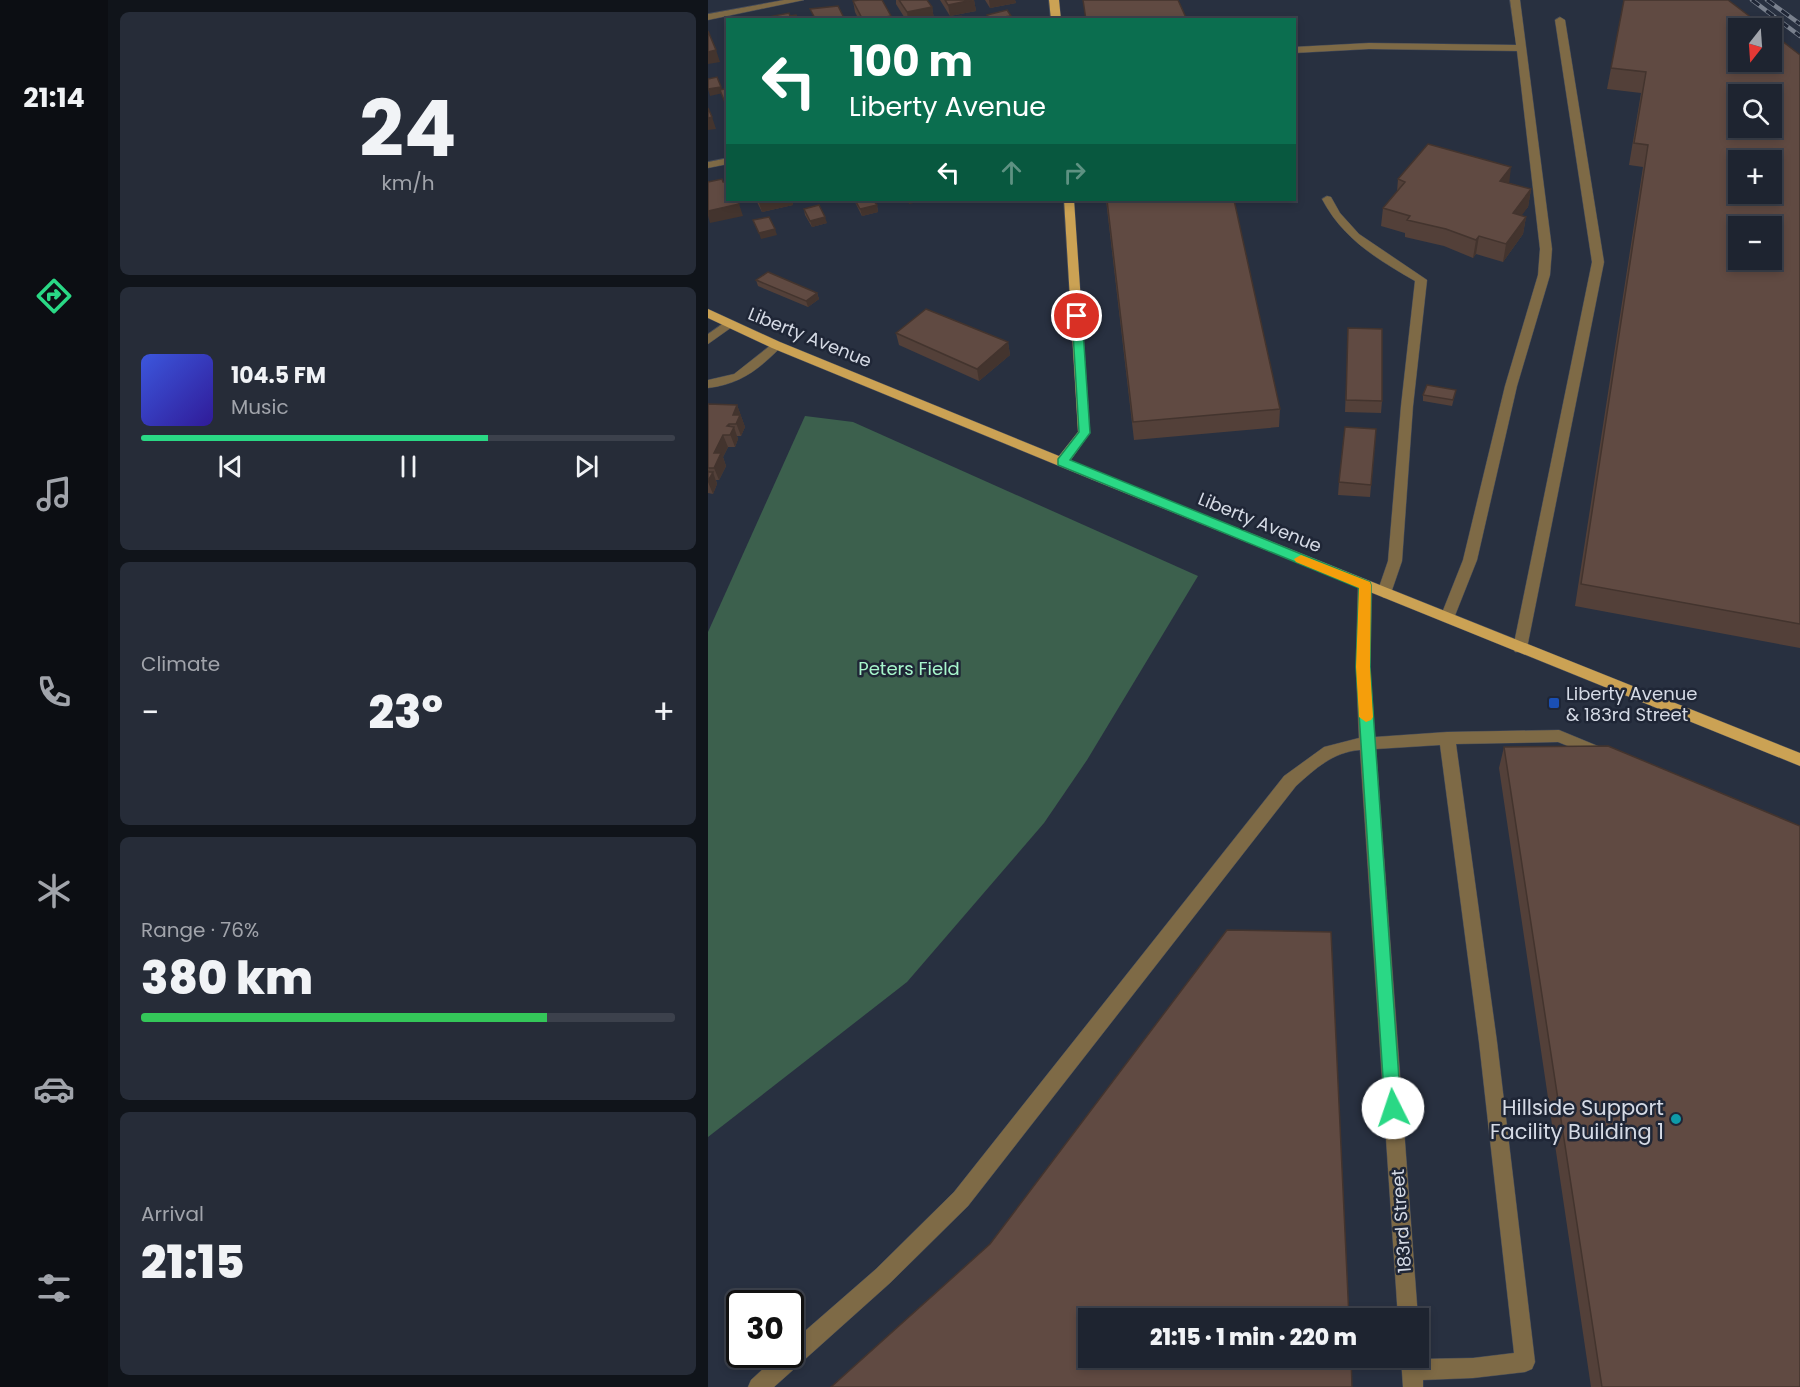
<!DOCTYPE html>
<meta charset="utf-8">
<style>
body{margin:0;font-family:Poppins,sans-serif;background:#262c38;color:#f1f3f6;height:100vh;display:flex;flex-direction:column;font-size:22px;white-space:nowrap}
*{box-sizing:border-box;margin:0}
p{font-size:20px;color:#a1a4ab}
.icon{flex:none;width:33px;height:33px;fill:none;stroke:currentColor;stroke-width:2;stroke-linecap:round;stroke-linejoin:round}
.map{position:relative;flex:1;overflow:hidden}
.panel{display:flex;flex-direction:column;gap:12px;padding:12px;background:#10141a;width:600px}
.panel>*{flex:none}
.banner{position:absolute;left:18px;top:18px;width:570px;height:183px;border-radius:0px;box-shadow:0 3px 9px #0003,0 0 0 2px #3c414c;background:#0b6e4f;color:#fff;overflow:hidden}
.needle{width:39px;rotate:197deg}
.tools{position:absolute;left:1020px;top:18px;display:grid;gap:12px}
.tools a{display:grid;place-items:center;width:54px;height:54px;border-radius:0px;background:#1e2430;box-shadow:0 3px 9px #0003,0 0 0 2px #3c414c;font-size:30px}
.speed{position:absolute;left:18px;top:1290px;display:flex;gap:12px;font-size:30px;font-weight:700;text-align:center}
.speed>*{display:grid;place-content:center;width:78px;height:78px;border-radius:50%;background:#1e2430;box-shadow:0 3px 9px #0003,0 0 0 2px #3c414c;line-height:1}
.speed .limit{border:3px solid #111;border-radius:9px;background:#fff;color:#111}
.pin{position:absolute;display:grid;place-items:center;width:51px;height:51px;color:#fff;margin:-26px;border:3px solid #fff;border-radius:50%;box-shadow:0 2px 6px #0007}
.me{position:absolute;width:66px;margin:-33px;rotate:356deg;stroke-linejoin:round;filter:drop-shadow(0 0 4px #0008)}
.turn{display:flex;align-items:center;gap:21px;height:126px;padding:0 24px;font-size:27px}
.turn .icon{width:78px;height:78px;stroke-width:2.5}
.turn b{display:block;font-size:42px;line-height:51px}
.lanes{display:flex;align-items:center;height:57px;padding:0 24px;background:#0003;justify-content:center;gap:30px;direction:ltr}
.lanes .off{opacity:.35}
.big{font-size:45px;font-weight:800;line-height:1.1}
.panel .card{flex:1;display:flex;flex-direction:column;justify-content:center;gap:9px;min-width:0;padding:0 21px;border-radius:9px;background:#262c38}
.panel .dial{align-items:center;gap:0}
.dial b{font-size:78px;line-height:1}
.song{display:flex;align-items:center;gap:18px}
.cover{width:72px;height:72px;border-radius:9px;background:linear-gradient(135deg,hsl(230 70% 55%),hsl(250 70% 35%))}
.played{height:6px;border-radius:3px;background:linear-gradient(90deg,#2ad885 65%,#3c414c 65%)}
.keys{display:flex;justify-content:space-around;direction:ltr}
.heat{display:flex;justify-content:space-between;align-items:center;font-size:33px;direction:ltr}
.charge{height:9px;border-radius:4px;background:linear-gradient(90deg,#34c759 76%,#3c414c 0)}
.trip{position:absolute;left:370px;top:1308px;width:351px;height:60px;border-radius:0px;background:#1e2430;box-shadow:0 3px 9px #0003,0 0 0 2px #3c414c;font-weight:800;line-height:60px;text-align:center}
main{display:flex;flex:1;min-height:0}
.tabs{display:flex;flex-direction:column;width:108px;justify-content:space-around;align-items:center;background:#0c0e13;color:#a1a4ab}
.tabs .icon{width:42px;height:42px}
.tabs .selected{color:#2ad885}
.tabs b{font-size:27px;color:#f1f3f6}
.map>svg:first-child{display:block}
</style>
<main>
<nav class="tabs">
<b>21:14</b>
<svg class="icon selected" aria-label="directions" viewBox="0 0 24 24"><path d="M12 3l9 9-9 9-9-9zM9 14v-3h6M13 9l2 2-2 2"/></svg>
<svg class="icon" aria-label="music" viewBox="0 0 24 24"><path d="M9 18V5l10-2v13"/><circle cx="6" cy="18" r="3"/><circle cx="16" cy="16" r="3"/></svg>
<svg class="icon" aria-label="phone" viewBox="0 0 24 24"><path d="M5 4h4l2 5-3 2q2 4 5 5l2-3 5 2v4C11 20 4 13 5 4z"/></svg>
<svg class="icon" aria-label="climate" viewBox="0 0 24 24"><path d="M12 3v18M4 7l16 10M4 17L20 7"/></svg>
<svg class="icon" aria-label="car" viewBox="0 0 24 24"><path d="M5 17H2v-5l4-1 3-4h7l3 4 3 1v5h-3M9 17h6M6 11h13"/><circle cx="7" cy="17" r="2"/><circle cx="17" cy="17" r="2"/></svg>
<svg class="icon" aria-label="filters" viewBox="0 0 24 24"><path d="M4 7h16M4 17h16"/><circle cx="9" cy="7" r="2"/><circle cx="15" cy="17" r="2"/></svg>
</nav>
<section class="panel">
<div class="card dial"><b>24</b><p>km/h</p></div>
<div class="card">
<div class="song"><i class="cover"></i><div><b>104.5 FM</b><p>Music</p></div></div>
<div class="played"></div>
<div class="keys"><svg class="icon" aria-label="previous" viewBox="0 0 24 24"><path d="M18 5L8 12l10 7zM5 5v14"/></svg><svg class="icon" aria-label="pause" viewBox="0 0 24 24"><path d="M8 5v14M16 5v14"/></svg><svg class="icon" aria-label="next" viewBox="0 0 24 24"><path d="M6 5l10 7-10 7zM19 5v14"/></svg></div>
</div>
<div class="card"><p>Climate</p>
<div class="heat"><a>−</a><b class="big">23°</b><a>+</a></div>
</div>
<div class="card"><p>Range · 76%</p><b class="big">380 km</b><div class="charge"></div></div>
<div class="card"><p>Arrival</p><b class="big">21:15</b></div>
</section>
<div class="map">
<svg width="1092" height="1387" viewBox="0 0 1092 1387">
<rect width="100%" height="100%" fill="#283040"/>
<path fill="#3c604d" d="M97 416 145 422 490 576 379 760 336 823 199 982 0 1137V632Z"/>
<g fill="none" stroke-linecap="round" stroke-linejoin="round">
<g stroke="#444b5a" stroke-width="1">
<path id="minor" d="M76 0H96L0 20V14Z
M802 0H812L844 249 842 275 809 386 769 560 746 618 739 623 732 618 755 560 797 386 830 275 832 249 809 51 661 49 586 53V47L661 43 808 45Z
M852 17 857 20 896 262 819 648 817 652H807L805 648 884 262 847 20Z
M20 158V164L0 168V162Z
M619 196 623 197 632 213 651 234 719 280 705 406 694 561 683 593 676 598 669 593 680 561 693 406 707 281C669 259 635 239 614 199Z
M20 320 26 324 24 327 0 344V334Z
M68 341 74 345 72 348C50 370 32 384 0 388V380L26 374Z
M657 580 664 585 662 667 667 737 739 732 851 730 897 749 900 753 897 757 892 759 850 742 748 744 789 1042 827 1362 824 1369 817 1372 765 1378 715 1380V1387H695L693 1358H711V1352L713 1359 765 1358 806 1353 771 1042 732 745 668 749 710 1318H690L652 750C625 752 607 769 588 786L260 1206 182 1283 66 1387H40L43 1380 71 1354H82V1344L168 1269 246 1192 576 776 616 747 651 738 648 667 650 585Z"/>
</g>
<g stroke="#444b5a" stroke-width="1">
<path id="major" d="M341 0H351L353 20H343Z
M356 200H366L382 433 362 461 1092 753V766L390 482 64 348 0 318V309L72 342 351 456 370 432Z"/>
</g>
<use href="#minor" fill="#7e6a46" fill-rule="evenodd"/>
<use href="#major" fill="#cba254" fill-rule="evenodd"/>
<g stroke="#79808d" stroke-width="4.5">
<path id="rail" d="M1044 0 1092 36
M1059 0 1092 24"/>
</g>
<use href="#rail" stroke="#1f2636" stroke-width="3" stroke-dasharray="9" stroke-linecap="butt"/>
</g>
<path fill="#534039" d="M188 0H219L224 7 226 19 222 20H198L188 4Z
M232 0H266L268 11 242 16Z
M277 0H307L308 3 282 8Z
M916 0 1092 55V648L867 606 935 167 921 165 933 93 899 89Z
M145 1 183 20H151L147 12Z
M690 179 801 183 823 189 820 207 813 215 818 217 815 234 795 262 768 254 765 258 736 246 697 237V233L673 226 675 208 689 192Z
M48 200H84L85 205 54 212Z
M146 200H165L169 205 170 212 154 216Z
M398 200H526L572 409 571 427 426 440Z
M96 209 119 223 104 227 97 215Z
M48 280 109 293 111 299 100 307 50 286Z
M188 333 300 342 302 355 271 381 191 345Z
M640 340 674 401 673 413 637 412Z
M748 390 744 406 715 401V395Z
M0 404 29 405 37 427 33 436H29L30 439 27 447H20L15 457 18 466 11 480H8L9 484 5 494 0 493Z
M668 429 662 497 630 495 631 482Z
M796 747 1092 1387H883L791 768Z"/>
<path fill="#43342e" d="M266 0 268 11 242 16 240 5Z
M281 0H307L308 3 282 8Z
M224 7 226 19 222 20H200L199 12Z
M183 16V20H163Z
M303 16 304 20H296L295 17Z
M8 50 12 62 0 64V52Z
M13 87 15 93 2 96 0 89Z
M4 117 8 129 0 130V118Z
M803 167 801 185 792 181Z
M823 189 820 207 802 231 805 213Z
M50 200H84L85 205 54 212Z
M200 200H214V201L201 204Z
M31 204 35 216 2 223 0 216V211Z
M169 205 170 212 154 216 152 209Z
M117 217 119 223 104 227 102 221Z
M818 217 815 234 795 262 798 244Z
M67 229 69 235 53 239 51 233Z
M771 236 768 254 765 258 768 240Z
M109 293 111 299 100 307 98 301Z
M300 342 302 355 271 381 269 369Z
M29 405 37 427 33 436 25 415Z
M21 424 24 431 26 427 30 439 27 447 19 426Z
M15 435 20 447 15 457 18 466 11 480 6 468V453Z
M0 469 3 476 5 472 9 484 5 494 0 482Z"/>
<path fill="#604a42" stroke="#43342e" stroke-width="1.5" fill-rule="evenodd" d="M151 0H174L183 16 163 20H155L145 1Z
M191 0H219L224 7 199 12Z
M237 0H264L240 5Z
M375 0H470L479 20H378Z
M916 0H1020L1057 28H1030V62H1064V33L1092 55V624L873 584 940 145 926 143 938 72 903 68ZM1030 94H1064V128H1030ZM1030 160H1064V194H1030ZM1030 226H1064V260H1030Z
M130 6 137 20H108L102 9Z
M299 10 303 16 295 17 297 20H282L279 15Z
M81 13 82 16 88 15 91 20H61L60 17Z
M253 16 256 20 235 19Z
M0 31 8 50 0 52Z
M9 77 13 87 0 89V79Z
M20 88V110L12 90Z
M0 108 4 117 0 118Z
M720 144 803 167 792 181 823 189 805 213 818 217 798 244 771 236 768 240 738 229 699 220 702 216 675 208 697 182 690 179Z
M14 179 15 182H20V200H29L31 204 0 211V182Z
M147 200H165L169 205 152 209Z
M399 200H526L572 409 425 422Z
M111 205 117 217 102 221 96 209Z
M61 217 67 229 51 233 45 220Z
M60 272 109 293 98 301 48 280Z
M218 309 300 342 269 369 188 333Z
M640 328 674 329V401L638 400Z
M719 385 748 390 745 400 715 395Z
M0 404 29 405 25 415H32L28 424H21L19 426 26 427 22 435H15L6 453H13L6 468H0Z
M637 427 668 429 663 485 631 482Z
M0 472H5L0 481Z
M900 746 1092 826V1387H894L796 747Z
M519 930 623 932 641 1318H381V1358H643L644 1387H123L282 1244Z"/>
<path fill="#2ad885" stroke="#1b8c56" stroke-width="1.5" d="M369 313 374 316 382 433 362 460 662 582 663 585 662 667 693 1108 691 1114 685 1116 679 1114 677 1108 648 667 651 588 350 465V459L371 432 364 316Z"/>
<path fill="#f59e0b" d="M593 555 662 582 663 585 662 667 665 717 663 720 658 722 651 717 648 667 651 588 588 562 586 559Z"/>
<rect fill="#1a4fb4" stroke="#1f2636" stroke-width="2" x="840" y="697" width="12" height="12" rx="3"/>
<circle fill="#0f9aa8" stroke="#1f2636" stroke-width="2" cx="968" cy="1119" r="6"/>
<g text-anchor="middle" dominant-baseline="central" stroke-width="5" stroke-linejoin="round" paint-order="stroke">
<g font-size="18" fill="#d5dae5" stroke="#1f2636">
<text transform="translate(102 337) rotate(22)">Liberty Avenue</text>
<text transform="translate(552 522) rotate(22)">Liberty Avenue</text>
<text transform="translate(693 1221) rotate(-94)">183rd Street</text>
</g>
<g font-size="18" fill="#a7f6cc" stroke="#1f2636">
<text x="201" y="668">Peters Field</text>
</g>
<g font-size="18" fill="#d5dae5" stroke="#1f2636" text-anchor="start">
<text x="858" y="693">Liberty Avenue<tspan x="858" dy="21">&amp; 183rd Street</tspan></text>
</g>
<g font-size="21" fill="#d5dae5" stroke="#1f2636" text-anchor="end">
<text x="956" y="1107">Hillside Support<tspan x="956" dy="24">Facility Building 1</tspan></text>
</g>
</g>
</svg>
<div class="tools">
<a><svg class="needle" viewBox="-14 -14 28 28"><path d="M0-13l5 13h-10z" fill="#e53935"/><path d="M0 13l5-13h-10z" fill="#a1a4ab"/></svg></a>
<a><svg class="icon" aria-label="search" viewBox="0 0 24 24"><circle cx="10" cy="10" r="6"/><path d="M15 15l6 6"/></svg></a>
<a>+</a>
<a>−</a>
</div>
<div class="speed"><div class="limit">30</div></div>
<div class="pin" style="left:369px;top:316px;background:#d93025"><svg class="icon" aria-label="arrive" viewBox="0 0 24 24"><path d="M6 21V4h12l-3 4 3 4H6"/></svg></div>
<svg class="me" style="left:685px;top:1108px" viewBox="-20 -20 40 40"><circle r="19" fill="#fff"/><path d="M0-13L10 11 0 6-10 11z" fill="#2ad885"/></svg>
<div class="trip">21:15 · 1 min · 220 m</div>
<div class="banner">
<div class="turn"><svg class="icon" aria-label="left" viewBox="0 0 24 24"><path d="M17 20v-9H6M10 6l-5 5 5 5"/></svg><div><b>100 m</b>Liberty Avenue</div></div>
<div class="lanes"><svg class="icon" aria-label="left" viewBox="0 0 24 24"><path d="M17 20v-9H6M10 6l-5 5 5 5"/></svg><svg class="icon off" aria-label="ahead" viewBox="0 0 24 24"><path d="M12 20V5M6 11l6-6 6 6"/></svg><svg class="icon off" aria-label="right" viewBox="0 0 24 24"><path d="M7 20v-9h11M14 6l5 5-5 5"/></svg></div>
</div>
</div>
</main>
